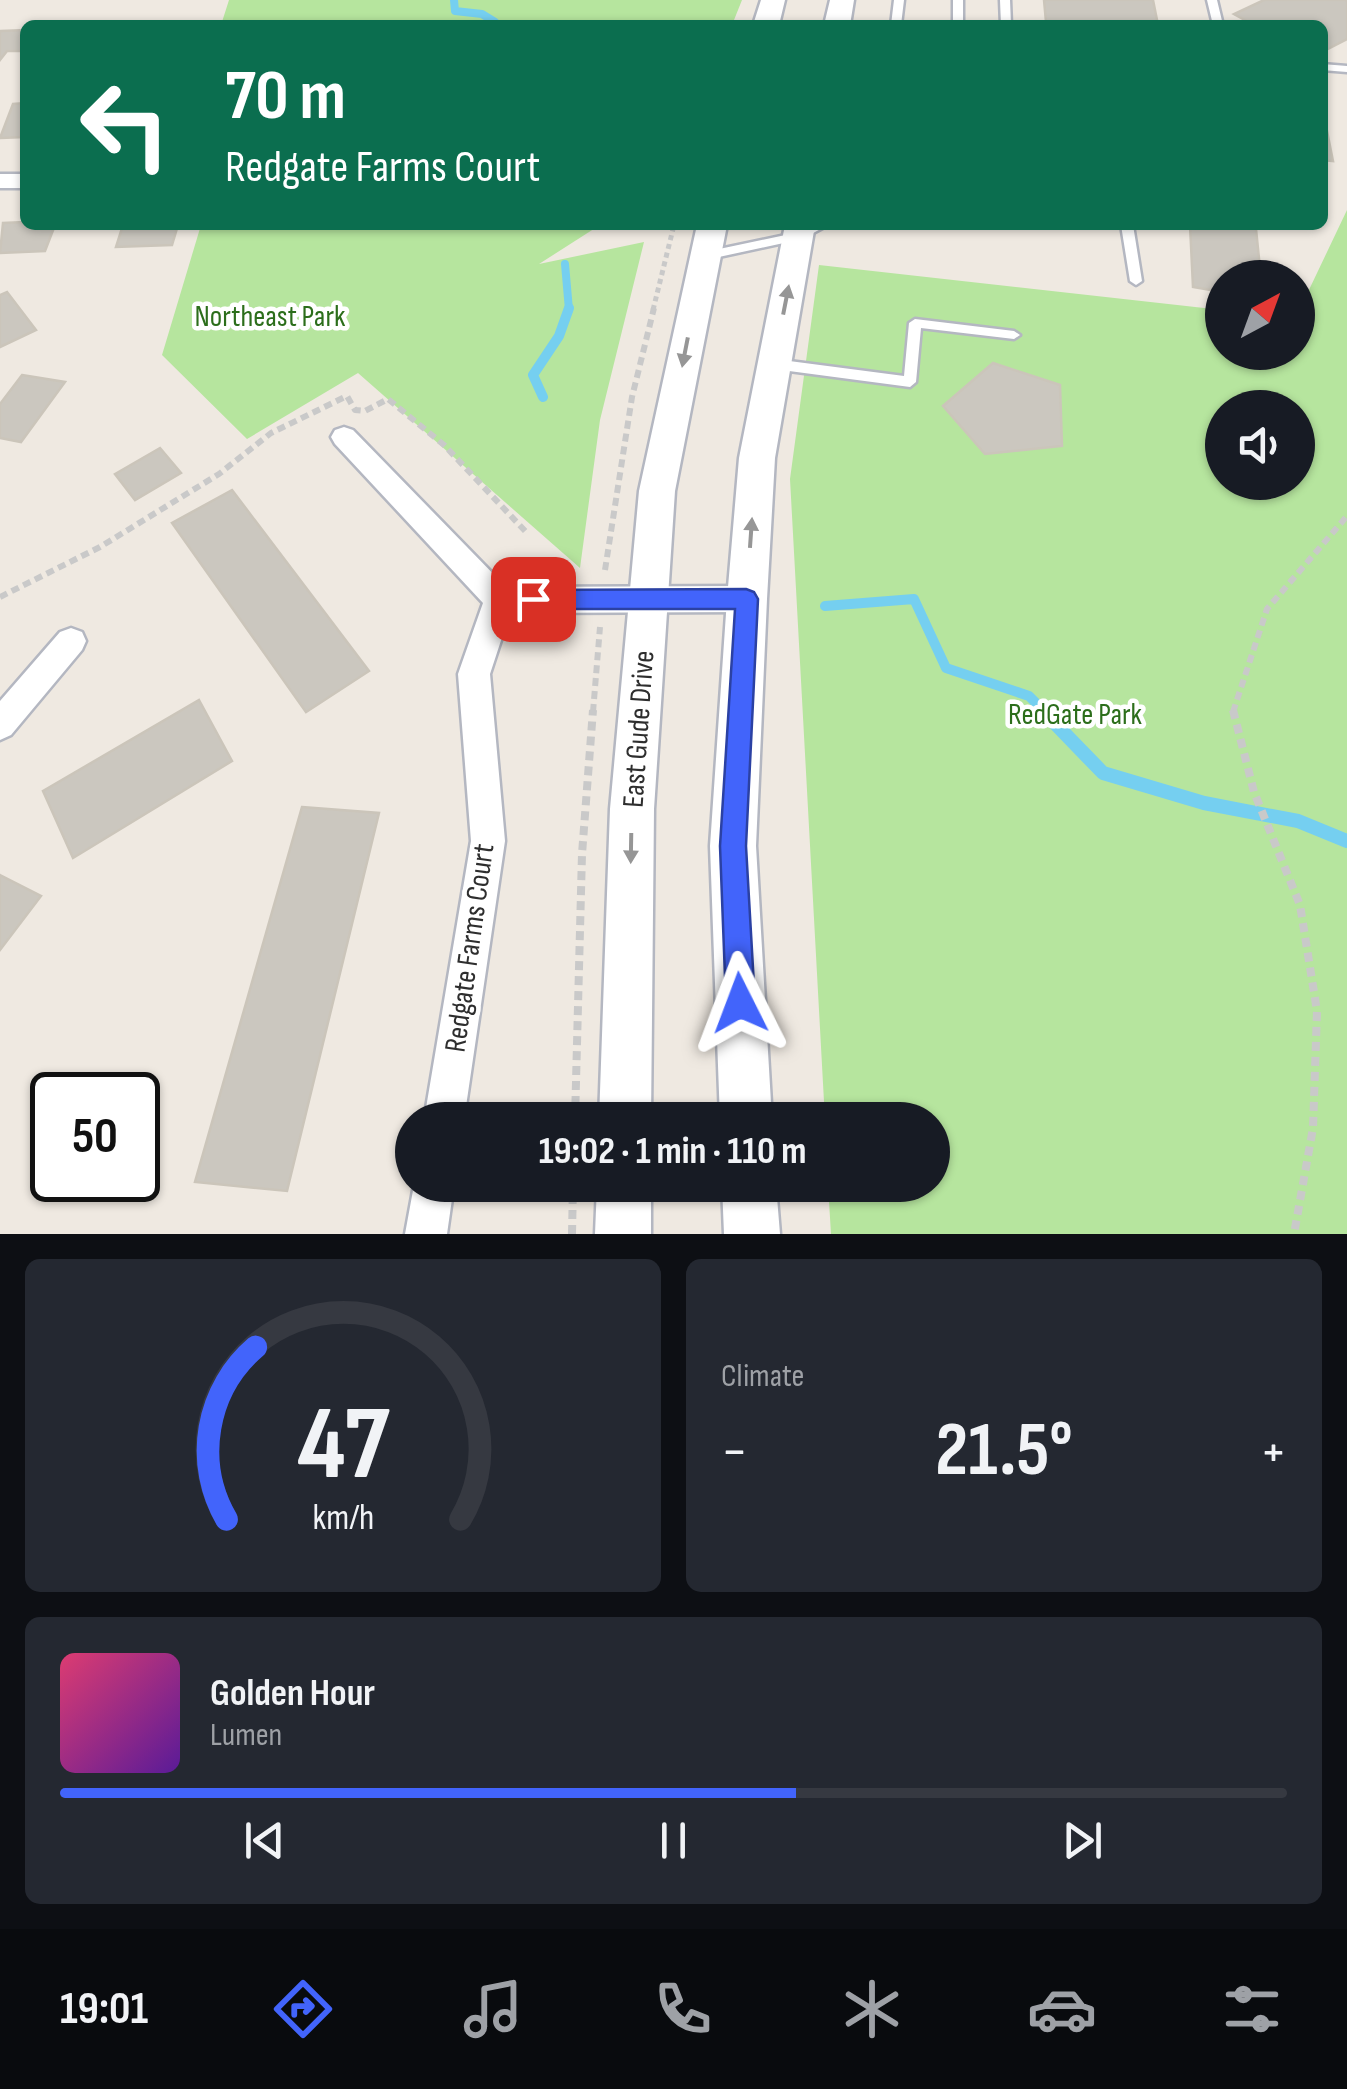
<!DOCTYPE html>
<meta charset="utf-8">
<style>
body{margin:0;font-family:"Sofia Sans Condensed",sans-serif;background:#242831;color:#f1f3f6;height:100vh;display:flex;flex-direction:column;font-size:38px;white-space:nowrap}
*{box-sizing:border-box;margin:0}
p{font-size:32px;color:#9ea1a6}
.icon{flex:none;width:55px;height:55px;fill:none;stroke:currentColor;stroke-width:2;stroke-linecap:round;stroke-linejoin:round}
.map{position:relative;height:1234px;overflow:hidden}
.side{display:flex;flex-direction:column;gap:25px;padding:25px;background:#0d0f14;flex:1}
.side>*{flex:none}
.guide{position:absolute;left:20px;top:20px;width:1308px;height:210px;border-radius:15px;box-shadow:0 2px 8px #0004;background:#0b6e4f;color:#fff;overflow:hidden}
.needle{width:65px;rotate:41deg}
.buttons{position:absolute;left:1205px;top:260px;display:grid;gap:20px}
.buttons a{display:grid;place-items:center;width:110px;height:110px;border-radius:50%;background:#171b24;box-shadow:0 2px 8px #0004;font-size:50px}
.speed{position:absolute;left:30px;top:1072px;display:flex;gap:20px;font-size:50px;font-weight:700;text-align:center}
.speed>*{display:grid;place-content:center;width:130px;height:130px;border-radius:50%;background:#171b24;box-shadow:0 2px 8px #0004;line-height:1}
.speed .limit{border:5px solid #111;border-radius:15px;background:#fff;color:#111}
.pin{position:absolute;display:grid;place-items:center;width:85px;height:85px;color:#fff;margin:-42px;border-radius:20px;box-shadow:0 5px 15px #0006}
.me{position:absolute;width:110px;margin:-55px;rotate:357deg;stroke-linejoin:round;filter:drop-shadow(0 0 8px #0008)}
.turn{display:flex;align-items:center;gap:35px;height:210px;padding:0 40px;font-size:45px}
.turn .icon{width:130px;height:130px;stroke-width:2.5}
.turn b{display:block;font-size:70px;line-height:85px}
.big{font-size:75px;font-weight:700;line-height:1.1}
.side .tile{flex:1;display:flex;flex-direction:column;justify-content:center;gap:15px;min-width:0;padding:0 35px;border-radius:15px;background:#242831}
.side .dial{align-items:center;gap:0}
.dial svg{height:260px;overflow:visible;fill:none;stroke:#363941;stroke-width:7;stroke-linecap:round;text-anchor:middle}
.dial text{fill:#f1f3f6;stroke:none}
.song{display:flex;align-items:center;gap:30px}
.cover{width:120px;height:120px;border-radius:15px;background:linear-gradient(135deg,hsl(340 70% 55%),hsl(270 70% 35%))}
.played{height:10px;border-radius:5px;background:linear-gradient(90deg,#4264fb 60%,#363941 60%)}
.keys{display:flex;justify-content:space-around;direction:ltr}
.heat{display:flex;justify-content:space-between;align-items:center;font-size:55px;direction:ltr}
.side .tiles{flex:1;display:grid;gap:25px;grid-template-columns:1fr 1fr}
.tile:last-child{grid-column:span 2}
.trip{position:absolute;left:395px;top:1102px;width:555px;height:100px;border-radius:50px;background:#171b24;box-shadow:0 2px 8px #0004;font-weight:700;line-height:100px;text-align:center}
.tab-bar{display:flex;height:160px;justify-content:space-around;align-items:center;background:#090b0e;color:#9ea1a6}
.tab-bar .icon{width:70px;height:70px}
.tab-bar .selected{color:#4264fb}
.tab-bar b{font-size:45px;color:#f1f3f6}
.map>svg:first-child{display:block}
</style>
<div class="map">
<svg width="1347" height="1234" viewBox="0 0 1347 1234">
<rect width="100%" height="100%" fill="#efe9e1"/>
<path fill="#b6e59e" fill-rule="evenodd" d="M229 0H742L732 25H221Z
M1347 210V1234H831L828 1185H932V1120H825L790 479 819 265 1222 310V352H1298V313ZM1222 408H1298V482H1222Z
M201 225H600L539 264 644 242 600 420 580 568 358 373 247 439 162 355Z"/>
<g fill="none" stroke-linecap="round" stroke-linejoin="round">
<path stroke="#75cff0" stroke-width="8" d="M454 0 455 11 482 14 495 22 489 25
M565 264 569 310"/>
<path stroke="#75cff0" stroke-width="10" d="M543 397 533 375 559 336 569 308
M825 606 914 599 946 668 1029 696 1045 712"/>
<path stroke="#75cff0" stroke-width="14" d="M1042 710 1103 773 1204 803 1298 821 1347 841"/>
</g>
<path fill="#cbc7bf" stroke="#cbc5ba" stroke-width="2.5" d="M1044 0H1153L1158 25 1046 22Z
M1264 0H1347V39L1322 52V25H1254L1234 14Z
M25 30 23 51H7L0 60V31Z
M25 103V137L0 138 13 104Z
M1322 106 1333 161 1322 160Z
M25 222 55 225 45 251 0 253 3 223Z
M123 225H178L172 245 116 247Z
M1190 225 1256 229 1261 278H1222V292L1193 287Z
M7 292 36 330 0 347V295Z
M993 363 1060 385 1062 446 985 454 943 406Z
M22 375 65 382 21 442 0 438V404Z
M160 448 181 473 135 500 115 474Z
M232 490 369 671 306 712 172 523Z
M199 700 232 761 73 858 43 791Z
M302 807 379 813 287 1191 195 1182Z
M0 875 41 896 0 950Z"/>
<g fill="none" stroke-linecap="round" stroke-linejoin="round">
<g stroke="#b4b7c1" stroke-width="5">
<path id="lane" d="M894 0H904L901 25H891Z
M953 0H963V25H953Z
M1000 0H1010L1011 25H1001Z
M1207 0H1217L1223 25H1213Z
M1322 64 1347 66V72L1322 70Z
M812 225H828L802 239 705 260 699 256 705 252 795 233Z
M1121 225H1133L1142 281 1136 285 1130 281Z
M915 319 1014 331 1020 335 1014 339 921 328 916 382 910 387 774 369 768 364 774 359 904 376 909 323Z"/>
</g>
<g stroke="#b4b7c1" stroke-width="5">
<path id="street" d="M0 174H25V188H0Z
M344 427 353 430 506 587 747 586 757 590 762 599 757 608 747 612 510 613 490 674 505 841 464 1120H424L471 841 458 674 483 603 335 444 331 437 335 430Z
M71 628 82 632 86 641 82 650 11 735 0 740V701L60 632Z
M414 1185H454L447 1234H405Z"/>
</g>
<g stroke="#b4b7c1" stroke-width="5">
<path id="secondary" d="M761 0H785L779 25H753Z
M830 0H854L850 25H824Z
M697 225H727L675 491 654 809 651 1120H599L610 809 639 491Z
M785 225H815L775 458 767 599 756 846 772 1120H720L710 846 727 599 739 458Z
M597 1185H651V1234H595Z
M722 1185H776L780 1234H724Z"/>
</g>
<path stroke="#c9c9c9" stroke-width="5" stroke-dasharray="5 4" stroke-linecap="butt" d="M653 310 674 225"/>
<path stroke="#c9c9c9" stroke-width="6" stroke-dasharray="8 5" stroke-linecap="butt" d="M605 570 632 397 654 308
M0 597 100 547 219 474 271 433 347 396 355 410 365 411 388 399 444 445 527 533
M593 712 600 627
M1233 712 1267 609 1347 516"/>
<path stroke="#c9c9c9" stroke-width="8" stroke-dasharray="9 6" stroke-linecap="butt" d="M1233 710 1254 792 1300 905 1317 1011 1313 1128 1294 1234
M575 1120 582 854 593 710
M572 1234 573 1185"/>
<use href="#lane" fill="#fff" fill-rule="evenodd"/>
<use href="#street" fill="#fff" fill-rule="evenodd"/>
<use href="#secondary" fill="#fff" fill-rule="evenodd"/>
</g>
<defs><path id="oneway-solid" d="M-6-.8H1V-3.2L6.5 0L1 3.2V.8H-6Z" transform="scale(2.5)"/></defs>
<g fill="#969696">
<use href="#oneway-solid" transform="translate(786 300) rotate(-79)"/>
<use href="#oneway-solid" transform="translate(685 352) rotate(101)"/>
<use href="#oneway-solid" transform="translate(751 533) rotate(-86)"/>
<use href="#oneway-solid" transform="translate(631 848) rotate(91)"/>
</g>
<path fill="#4264fb" stroke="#2b41a3" stroke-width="2.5" d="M746 589 754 592 758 599 746 846 755 1003 750 1013 740 1017 731 1013 726 1003 720 846 735 609H533L525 606 522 599 525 592 533 590Z"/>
<g text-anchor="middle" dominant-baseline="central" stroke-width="9" stroke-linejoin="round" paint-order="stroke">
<g font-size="30" fill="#2c6e1b" stroke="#fff">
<text x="270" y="317">Northeast Park</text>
<text x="1075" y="715">RedGate Park</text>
</g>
<g font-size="30" fill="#2e2e2e" stroke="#fff">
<text transform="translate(639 729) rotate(-86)">East Gude Drive</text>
<text transform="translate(470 948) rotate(-82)">Redgate Farms Court</text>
</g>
</g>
</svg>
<div class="buttons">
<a><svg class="needle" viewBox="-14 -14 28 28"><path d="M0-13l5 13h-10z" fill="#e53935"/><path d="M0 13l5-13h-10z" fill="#9ea1a6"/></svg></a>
<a><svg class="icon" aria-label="sound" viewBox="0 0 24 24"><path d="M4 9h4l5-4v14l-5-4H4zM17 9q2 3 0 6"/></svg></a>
</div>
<div class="speed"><div class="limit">50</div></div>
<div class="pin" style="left:533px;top:599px;background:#d93025"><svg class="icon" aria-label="arrive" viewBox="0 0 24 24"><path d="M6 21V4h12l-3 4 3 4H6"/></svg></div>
<svg class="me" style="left:740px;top:1003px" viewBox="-20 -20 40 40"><path d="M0-17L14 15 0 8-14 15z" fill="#4264fb" stroke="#fff" stroke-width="4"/></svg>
<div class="trip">19:02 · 1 min · 110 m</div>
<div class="guide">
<div class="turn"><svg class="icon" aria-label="left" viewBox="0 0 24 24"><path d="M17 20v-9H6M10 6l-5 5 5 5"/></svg><div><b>70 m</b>Redgate Farms Court</div></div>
</div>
</div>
<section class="side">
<div class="tiles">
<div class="tile dial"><svg viewBox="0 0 100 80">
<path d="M14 69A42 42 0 1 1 86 69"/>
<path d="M14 69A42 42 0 0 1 23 16" stroke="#4264fb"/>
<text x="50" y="56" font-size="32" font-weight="700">47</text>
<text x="50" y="72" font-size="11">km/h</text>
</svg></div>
<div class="tile"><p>Climate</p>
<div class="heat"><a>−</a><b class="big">21.5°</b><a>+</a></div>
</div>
<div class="tile">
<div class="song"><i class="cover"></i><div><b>Golden Hour</b><p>Lumen</p></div></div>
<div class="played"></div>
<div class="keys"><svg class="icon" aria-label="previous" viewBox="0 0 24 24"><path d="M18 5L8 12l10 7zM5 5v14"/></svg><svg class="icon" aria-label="pause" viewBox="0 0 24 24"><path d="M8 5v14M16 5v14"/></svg><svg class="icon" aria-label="next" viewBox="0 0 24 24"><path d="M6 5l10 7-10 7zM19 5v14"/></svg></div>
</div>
</div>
</section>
<nav class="tab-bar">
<b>19:01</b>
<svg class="icon selected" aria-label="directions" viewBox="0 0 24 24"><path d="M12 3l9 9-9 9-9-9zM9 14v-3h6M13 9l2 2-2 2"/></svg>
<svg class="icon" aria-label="music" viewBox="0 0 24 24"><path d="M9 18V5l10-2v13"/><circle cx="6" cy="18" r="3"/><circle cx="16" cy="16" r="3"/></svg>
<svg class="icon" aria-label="phone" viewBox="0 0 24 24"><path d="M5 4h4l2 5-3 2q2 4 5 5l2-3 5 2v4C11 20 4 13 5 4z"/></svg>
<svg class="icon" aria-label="climate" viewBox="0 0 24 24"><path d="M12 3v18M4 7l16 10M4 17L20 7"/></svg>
<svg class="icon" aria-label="car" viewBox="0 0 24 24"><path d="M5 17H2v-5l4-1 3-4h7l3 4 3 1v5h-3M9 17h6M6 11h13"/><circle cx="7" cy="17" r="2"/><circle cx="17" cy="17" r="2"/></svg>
<svg class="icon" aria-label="filters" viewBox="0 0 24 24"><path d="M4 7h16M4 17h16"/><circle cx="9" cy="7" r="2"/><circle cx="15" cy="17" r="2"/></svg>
</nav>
